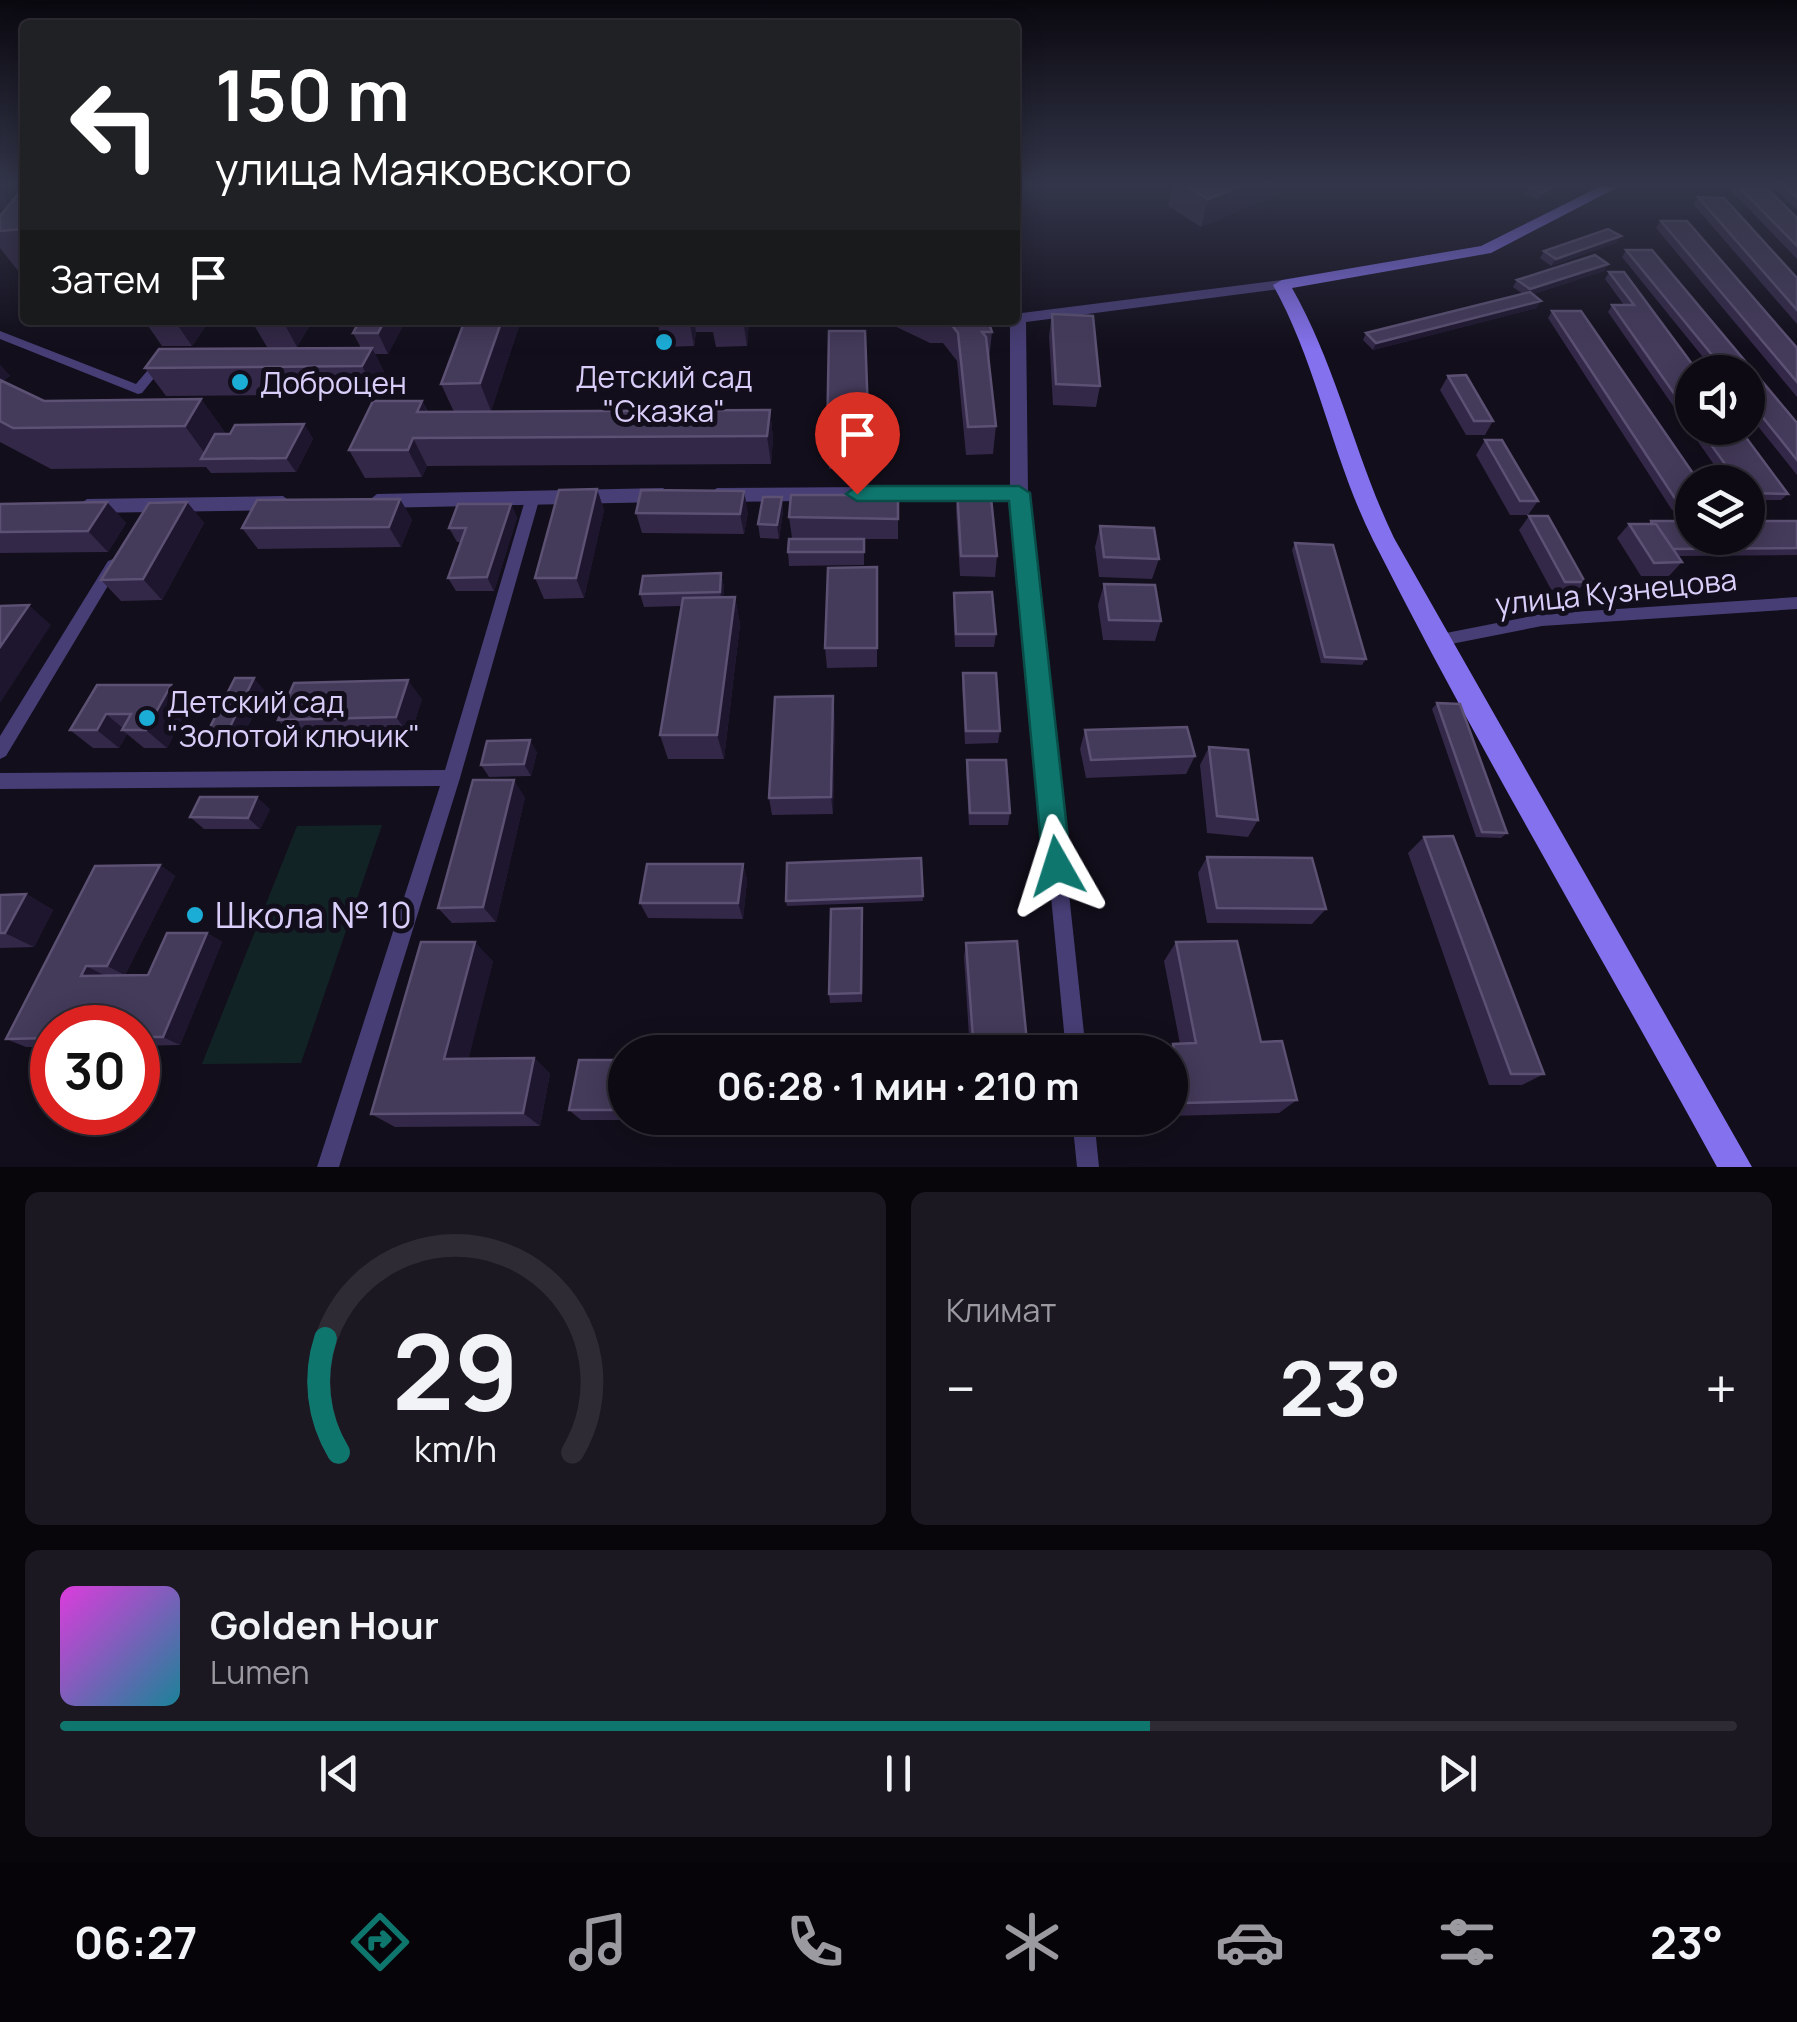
<!DOCTYPE html>
<html lang="ru">
<meta charset="utf-8">
<style>
body{margin:0;font-family:Manrope,sans-serif;background:#1c1822;color:#f1f3f6;height:100vh;display:flex;flex-direction:column;font-size:38px;white-space:nowrap}
*{box-sizing:border-box;margin:0}
p{font-size:32px;color:#9b9aa0}
.icon{flex:none;width:55px;height:55px;fill:none;stroke:currentColor;stroke-width:2;stroke-linecap:round;stroke-linejoin:round}
.map{position:relative;height:1167px;overflow:hidden}
.drawer{display:flex;flex-direction:column;gap:25px;padding:25px;background:#08060b;flex:1}
.drawer>*{flex:none}
.top-card{position:absolute;left:20px;top:20px;width:1000px;height:305px;border-radius:10px;box-shadow:0 5px 25px #0003,0 0 0 2px #2e2b34;background:#202124;color:#fff;overflow:hidden}
.buttons{position:absolute;left:1675px;top:355px;display:grid;gap:20px}
.buttons a{display:grid;place-items:center;width:90px;height:90px;border-radius:50%;background:#0e0a14;box-shadow:0 5px 25px #0003,0 0 0 2px #2e2b34;font-size:50px}
.speed{position:absolute;left:30px;top:1005px;display:flex;gap:20px;font-size:50px;font-weight:700;text-align:center}
.speed>*{display:grid;place-content:center;width:130px;height:130px;border-radius:50%;background:#0e0a14;box-shadow:0 5px 25px #0003,0 0 0 2px #2e2b34;line-height:1}
.speed .limit{border:15px solid #d22;background:#fff;color:#111}
.pin{position:absolute;display:grid;place-items:center;width:85px;height:85px;color:#fff;margin:-102px -42px;border-radius:50% 50% 50% 0;rotate:-45deg;box-shadow:0 0 10px #0007}
.pin .icon{rotate:45deg}
.me{position:absolute;width:110px;margin:-55px;rotate:354deg;stroke-linejoin:round;filter:drop-shadow(0 0 8px #0008)}
.turn{display:flex;align-items:center;gap:35px;height:210px;padding:0 30px;font-size:45px}
.turn .icon{width:130px;height:130px;stroke-width:2.5}
.turn b{display:block;font-size:70px;line-height:85px}
.then{display:flex;align-items:center;height:95px;padding:0 30px;background:#0003;gap:20px;font-size:38px}
.big{font-size:75px;font-weight:700;line-height:1.1}
.drawer .widget{flex:1;display:flex;flex-direction:column;justify-content:center;gap:15px;min-width:0;padding:0 35px;border-radius:15px;background:#1c1822}
.drawer .dial{align-items:center;gap:0}
.dial svg{height:260px;overflow:visible;fill:none;stroke:#2e2b34;stroke-width:7;stroke-linecap:round;text-anchor:middle}
.dial text{fill:#f1f3f6;stroke:none}
.song{display:flex;align-items:center;gap:30px}
.cover{width:120px;height:120px;border-radius:15px;background:linear-gradient(135deg,hsl(300 70% 55%),hsl(190 70% 35%))}
.played{height:10px;border-radius:5px;background:linear-gradient(90deg,#0f766e 65%,#2e2b34 65%)}
.keys{display:flex;justify-content:space-around;direction:ltr}
.heat{display:flex;justify-content:space-between;align-items:center;font-size:55px;direction:ltr}
.drawer .tiles{flex:1;display:grid;gap:25px;grid-template-columns:1fr 1fr}
.widget:last-child{grid-column:span 2}
.trip{position:absolute;left:608px;top:1035px;width:580px;height:100px;border-radius:50px;background:#0e0a14;box-shadow:0 5px 25px #0003,0 0 0 2px #2e2b34;font-weight:700;line-height:100px;text-align:center}
.tab-bar{display:flex;height:160px;justify-content:space-around;align-items:center;background:#060408;color:#9b9aa0}
.tab-bar .icon{width:70px;height:70px}
.tab-bar .active{color:#0f766e}
.tab-bar b{font-size:45px;color:#f1f3f6}
.map>svg:first-child{display:block}
</style>
<div class="map">
<svg width="1797" height="1167" viewBox="0 0 1797 1167">
<rect width="100%" height="100%" fill="#120e1b"/>
<path fill="#122325" d="M382 825 301 1063 202 1064 297 826Z"/>
<g fill="none" stroke-linecap="round" stroke-linejoin="round">
<path fill="#473e75" fill-rule="evenodd" d="M0 331 136 384 153 364 157 363 163 367 142 393 138 394 0 339Z
M1019 488 1026 493 1086 1052H1066L1012 493Z
M533 492 540 497 460 778 339 1167H317L440 786 0 789V773L445 770 526 497Z
M113 559 118 561 120 565 118 569 6 756 0 759V736L108 561Z
M1797 597V609L1542 626 1441 646 1435 645 1433 640 1435 635 1441 634 1542 614Z
M1072 1118H1094L1099 1167H1077Z"/>
<path fill="#473e75" fill-rule="evenodd" d="M1282 280 1290 285 1287 288 1026 322 1028 493 1026 498 717 502 708 495 717 488 1010 486V320H1015V314Z
M663 488 672 495 663 502 377 508 368 501 377 494Z
M283 496 292 503 283 510 87 513 78 506 87 499Z"/>
<path fill="#8471ed" fill-rule="evenodd" d="M1601 186H1620L1491 253 1292 288C1337 367 1355 457 1394 538L1752 1167H1717C1603 958 1480 752 1373 540 1332 458 1318 366 1273 285L1282 280 1481 246Z"/>
</g>
<path fill="#332847" d="M1172 186H1297L1201 227 1168 206Z
M1413 186H1441L1426 192Z
M1564 186 1538 200 1526 194 1529 187Z
M1727 186H1765L1797 218V259Z
M1772 186H1797V210Z
M25 194V272H19L0 248V216L10 204Z
M1698 197 1797 278V324L1693 204Z
M1661 221 1797 348V397L1656 228Z
M1621 236 1616 243 1551 266 1540 258 1544 251Z
M1626 250H1652L1797 423V475L1748 414V372H1715L1622 257Z
M1608 264 1604 271 1533 294 1537 308 1373 350 1363 340 1366 333 1523 294 1513 287 1517 280Z
M1609 272 1692 372V428H1739L1788 494 1781 500H1748V482H1726L1608 312 1612 305H1624L1605 279Z
M1552 311 1692 482V510H1672L1548 318Z
M1052 314 1100 386 1096 407 1053 405 1049 336Z
M144 320H210L192 346H162Z
M313 320 297 347H267L254 325Z
M406 320 388 354H375L386 376 377 394 166 396 145 368 361 348 353 333Z
M465 320H521L491 411 454 412 441 384Z
M657 320H749L747 346 716 347 713 332H696L694 346 663 347Z
M882 320H988L992 332 989 360 996 426 993 454 966 455 957 361 943 343H930Z
M865 331 870 469H829L827 441Z
M0 365 10 376 2 381 44 401 201 399 226 434 304 424 313 439 296 472 211 473 206 467 51 469 0 442Z
M1448 376 1493 421 1485 435H1466L1440 390Z
M422 401 428 412 770 410 773 438 771 464 427 466 422 477 365 478 349 450Z
M1485 440 1538 501 1528 515H1510L1476 455Z
M957 488 997 556 995 577 960 576 956 509Z
M597 489 604 510 584 598 544 599 535 578Z
M898 495V539H864V565L789 566 788 552 792 538 789 517Z
M782 497 783 511 779 539 760 538 758 524Z
M400 499 412 520 401 547 258 549 242 528Z
M107 502 126 523 108 552 0 553V504Z
M187 502 204 523 162 600 121 601 101 580Z
M511 504 517 518 494 591H456L448 578 461 542H457L449 528Z
M748 512 744 534 642 533 636 513Z
M1529 516 1585 582 1574 595H1554L1519 530Z
M1651 521H1797V555L1678 556 1682 562 1669 576H1641L1617 538 1629 524H1649Z
M1100 526 1159 559 1152 579 1099 577 1095 547Z
M1295 543 1366 659 1362 665 1321 663 1292 550Z
M877 567V667L827 668 825 648Z
M721 573 724 587 723 597H735L740 624 724 759H668L660 735 681 606 644 607 640 594Z
M1104 584 1161 621 1155 641 1103 640 1098 605Z
M954 593 996 634 994 647H955L953 606Z
M963 673 1000 731 998 743 965 744 962 686Z
M97 685 190 704 167 748H144L127 734 119 748H93L70 730Z
M265 691 238 747H219L206 735Z
M422 699 410 736 296 739 278 720Z
M1437 703 1507 833 1501 838 1476 837 1432 709Z
M835 715 833 814 772 815 769 798Z
M1085 730 1195 756 1186 774 1086 778 1080 749Z
M1209 747 1258 820 1248 837 1207 833 1200 765Z
M537 752 531 776 489 777 481 765Z
M967 760 1010 813 1008 825H969L966 772Z
M525 797 496 922 452 923 438 908Z
M270 809 260 829H204L190 817Z
M1424 837 1544 1074 1522 1085H1489L1408 853Z
M1207 857 1326 909 1312 924 1207 923 1198 873Z
M921 858 923 901 787 906 786 901Z
M743 864 747 880 743 919 648 918 640 903Z
M160 865 175 876 125 975H148L207 933 222 942 180 1045 138 1046V1028H52V1047H26L6 1039Z
M26 894 53 910 34 947 0 948V895Z
M863 918 862 1002 830 1003 829 994Z
M1176 942 1261 1042 1297 1100 1279 1113 1170 1116V1052H1166L1173 1044H1180L1164 961Z
M966 943 1028 1052H970L964 957Z
M493 961 468 1059 534 1058 550 1074 540 1126 395 1127 371 1114Z
M625 1060V1118H734V1120H581L569 1110Z
M880 1118H949V1119Z
M975 1118H1029L975 1119Z"/>
<path fill="#1e162e" d="M1241 186H1297L1201 227 1208 199Z
M1429 186H1441L1426 192Z
M1555 186H1564L1538 200 1541 193Z
M0 191 10 205 0 210Z
M1621 236 1616 243 1551 266 1556 259Z
M1608 264 1604 271 1526 296 1530 289Z
M1541 301 1537 308 1373 350 1376 343Z
M174 320H210L192 346Z
M288 320H313L297 347 285 325Z
M385 320H406L388 354 378 333Z
M502 320H521L491 411 480 383Z
M689 320H694L696 332 694 346Z
M743 320H749L747 346Z
M372 348 386 376 377 394 362 366Z
M0 365 10 376 0 382Z
M201 399 230 440 209 459 185 426Z
M422 401 435 429 430 440 417 412Z
M770 410 773 438 771 464 767 436Z
M304 424 313 439 296 472 286 458Z
M413 438 427 466 422 477 408 450Z
M597 489 604 510 584 598 576 578Z
M744 491 748 512 744 534 740 514Z
M782 497 783 511 779 539 777 525Z
M400 499 412 520 401 547 389 527Z
M107 502 126 523 108 552 88 531Z
M187 502 204 523 162 600 143 579Z
M511 504 517 518 494 591 487 577Z
M721 573 724 587 723 605 720 592Z
M735 597 740 624 724 759 717 735Z
M29 605 51 625 0 703V647Z
M254 678 265 691 238 747 226 735Z
M408 680 422 699 410 736 396 717Z
M171 685 190 704 167 748 146 730Z
M833 696 835 715 833 814 831 797Z
M106 714 125 730H122L127 734 119 748 97 730Z
M530 740 537 752 531 776 524 764Z
M514 780 525 797 496 922 483 907Z
M257 797 270 809 260 829 248 818Z
M743 864 747 880 743 919 738 903Z
M160 865 175 876 125 975 107 966Z
M26 894 53 910 34 947 5 933Z
M207 933 222 942 180 1045 163 1037Z
M475 942 493 961 465 1074 444 1059Z
M86 966 104 975 81 976Z
M534 1058 550 1074 540 1126 523 1113Z"/>
<path fill="#443a5a" stroke="#5c5173" stroke-width="2.5" d="M1185 186H1241L1208 199Z
M1532 186H1555L1541 193 1529 187Z
M1738 186H1765L1797 218V246Z
M1784 186H1797V198Z
M18 194H25V226L22 229 0 231V216Z
M1698 197 1724 198 1797 278V310Z
M1661 221H1687L1797 348V382Z
M1608 229 1621 236 1556 259 1544 251Z
M1626 250H1652L1797 423V460L1748 399V372H1726Z
M1595 255 1608 264 1530 289 1517 280Z
M1609 272H1624L1698 372H1692V419L1612 305H1634Z
M1530 292 1541 301 1376 343 1366 333Z
M1552 311H1581L1699 482H1692V503H1678Z
M1052 314 1093 316 1100 386 1056 384Z
M258 320H288L285 325H254Z
M360 320H385L378 333H353Z
M465 320H502L480 383 441 384Z
M948 320H988L992 332H982L986 337 996 426 968 427 958 333Z
M829 331H865L869 441H827Z
M372 348 362 366 145 368 159 349Z
M1466 375 1493 421H1474L1448 376Z
M0 380 44 401 201 399 185 426 13 428 0 421Z
M373 401H422L417 412 770 410 767 436 413 438 408 450H349Z
M304 424 286 458 201 459 215 434H230L235 425Z
M1699 428H1739L1788 494 1748 493V482H1738Z
M1485 440H1502L1538 501H1520Z
M957 488H990L997 556H961Z
M597 489 576 578H535L559 490Z
M641 490 744 491 740 514 636 513Z
M791 495H898V519L789 517Z
M763 497H782L777 525 758 524Z
M400 499 389 527 242 528 257 500Z
M107 502 88 531 0 532V504Z
M187 502 143 579 101 580 149 503Z
M458 504H511L487 577 448 578 466 528H449Z
M1529 516H1548L1585 582H1565Z
M1651 521H1692V538H1748V521H1797V548L1673 549 1656 524H1652Z
M1629 524H1656L1682 562 1654 563Z
M1100 526 1154 528 1159 559 1104 557Z
M789 539H864V552H788Z
M1295 543 1333 545 1366 659 1325 657Z
M877 567V648H825L828 568Z
M721 573 720 592 640 594 643 576Z
M1104 584 1155 585 1161 621 1109 620Z
M992 592 996 634H956L954 593Z
M735 597 717 735H660L683 598Z
M29 605 0 647V606Z
M963 673H996L1000 731H966Z
M235 678H254L226 735H206Z
M408 680 396 717 278 720 294 683Z
M97 685H171L146 730H122L131 714H106L97 730H70Z
M833 696 831 797 769 798 775 697Z
M1437 703 1460 704 1507 833 1482 832Z
M1187 727 1195 756 1091 760 1085 730Z
M530 740 524 764 481 765 487 741Z
M1209 747 1248 750 1258 820 1217 816Z
M967 760H1006L1010 813H970Z
M473 780H514L483 907 438 908Z
M200 797H257L248 818 190 817Z
M1453 836 1544 1074H1511L1424 837Z
M1207 857 1312 858 1326 909 1217 908Z
M921 858 923 896 786 901 787 863Z
M647 864H743L738 903H640Z
M160 865 107 966H86L81 976 148 975 167 933H207L163 1037H138V1028H52V1038L6 1039 95 866Z
M26 894 5 933H0V895Z
M862 908 861 993 829 994 831 909Z
M1017 941 1028 1052H974L966 943Z
M1237 941 1261 1042 1282 1041 1297 1100 1184 1103 1173 1044 1196 1043 1176 942Z
M421 942H475L444 1059 534 1058 523 1113 371 1114Z
M579 1060H625V1110H569Z"/>
<linearGradient id="sky" x2="0" y2="1"><stop stop-color="#0a080f"/><stop offset="0.53" stop-color="#33364a"/><stop offset="1" stop-color="#33364a" stop-opacity="0"/></linearGradient>
<rect width="1797" height="349" fill="url(#sky)"/>
<path fill="#0f766e" stroke="#0a4d48" stroke-width="2.5" d="M857 486H1019L1030 493 1071 866 1067 875 1057 879 1047 875 1043 866 1009 501H857L846 494Z"/>
<g fill="#1cadd7" stroke="#120e1b" stroke-width="4">
<circle cx="664" cy="342" r="10"/>
<circle cx="240" cy="382" r="10"/>
<circle cx="147" cy="718" r="10"/>
<circle cx="195" cy="915" r="10"/>
</g>
<g text-anchor="middle" dominant-baseline="central" stroke-width="10" stroke-linejoin="round" paint-order="stroke">
<g font-size="30" fill="#d9cef9" stroke="#120e1b" text-anchor="start">
<text x="664" y="376" text-anchor="middle">Детский сад<tspan x="664" dy="34">"Сказка"</tspan></text>
<text x="260" y="382">Доброцен</text>
<text x="167" y="701">Детский сад<tspan x="167" dy="34">"Золотой ключик"</tspan></text>
</g>
<g font-size="30" fill="#d9cef9" stroke="#120e1b">
<text transform="translate(1616 591) rotate(-6)">улица Кузнецова</text>
</g>
<g font-size="35" fill="#d9cef9" stroke="#120e1b" text-anchor="start">
<text x="215" y="915">Школа № 10</text>
</g>
</g>
</svg>
<div class="buttons">
<a><svg class="icon" aria-label="sound" viewBox="0 0 24 24"><path d="M4 9h4l5-4v14l-5-4H4zM17 9q2 3 0 6"/></svg></a>
<a><svg class="icon" aria-label="layers" viewBox="0 0 24 24"><path d="M12 4l9 5-9 5-9-5zM3 14l9 5 9-5"/></svg></a>
</div>
<div class="speed"><div class="limit">30</div></div>
<div class="pin" style="left:857px;top:494px;background:#d93025"><svg class="icon" aria-label="arrive" viewBox="0 0 24 24"><path d="M6 21V4h12l-3 4 3 4H6"/></svg></div>
<svg class="me" style="left:1057px;top:866px" viewBox="-20 -20 40 40"><path d="M0-17L14 15 0 8-14 15z" fill="#0f766e" stroke="#fff" stroke-width="4"/></svg>
<div class="trip">06:28 · 1 мин · 210 m</div>
<div class="top-card">
<div class="turn"><svg class="icon" aria-label="left" viewBox="0 0 24 24"><path d="M17 20v-9H6M10 6l-5 5 5 5"/></svg><div><b>150 m</b>улица Маяковского</div></div>
<div class="then">Затем<svg class="icon" aria-label="arrive" viewBox="0 0 24 24"><path d="M6 21V4h12l-3 4 3 4H6"/></svg></div>
</div>
</div>
<section class="drawer">
<div class="tiles">
<div class="widget dial"><svg viewBox="0 0 100 80">
<path d="M14 69A42 42 0 1 1 86 69"/>
<path d="M14 69A42 42 0 0 1 10 34" stroke="#0f766e"/>
<text x="50" y="56" font-size="32" font-weight="700">29</text>
<text x="50" y="72" font-size="11">km/h</text>
</svg></div>
<div class="widget"><p>Климат</p>
<div class="heat"><a>−</a><b class="big">23°</b><a>+</a></div>
</div>
<div class="widget">
<div class="song"><i class="cover"></i><div><b>Golden Hour</b><p>Lumen</p></div></div>
<div class="played"></div>
<div class="keys"><svg class="icon" aria-label="previous" viewBox="0 0 24 24"><path d="M18 5L8 12l10 7zM5 5v14"/></svg><svg class="icon" aria-label="pause" viewBox="0 0 24 24"><path d="M8 5v14M16 5v14"/></svg><svg class="icon" aria-label="next" viewBox="0 0 24 24"><path d="M6 5l10 7-10 7zM19 5v14"/></svg></div>
</div>
</div>
</section>
<nav class="tab-bar">
<b>06:27</b>
<svg class="icon active" aria-label="directions" viewBox="0 0 24 24"><path d="M12 3l9 9-9 9-9-9zM9 14v-3h6M13 9l2 2-2 2"/></svg>
<svg class="icon" aria-label="music" viewBox="0 0 24 24"><path d="M9 18V5l10-2v13"/><circle cx="6" cy="18" r="3"/><circle cx="16" cy="16" r="3"/></svg>
<svg class="icon" aria-label="phone" viewBox="0 0 24 24"><path d="M5 4h4l2 5-3 2q2 4 5 5l2-3 5 2v4C11 20 4 13 5 4z"/></svg>
<svg class="icon" aria-label="climate" viewBox="0 0 24 24"><path d="M12 3v18M4 7l16 10M4 17L20 7"/></svg>
<svg class="icon" aria-label="car" viewBox="0 0 24 24"><path d="M5 17H2v-5l4-1 3-4h7l3 4 3 1v5h-3M9 17h6M6 11h13"/><circle cx="7" cy="17" r="2"/><circle cx="17" cy="17" r="2"/></svg>
<svg class="icon" aria-label="filters" viewBox="0 0 24 24"><path d="M4 7h16M4 17h16"/><circle cx="9" cy="7" r="2"/><circle cx="15" cy="17" r="2"/></svg>
<b>23°</b>
</nav>
